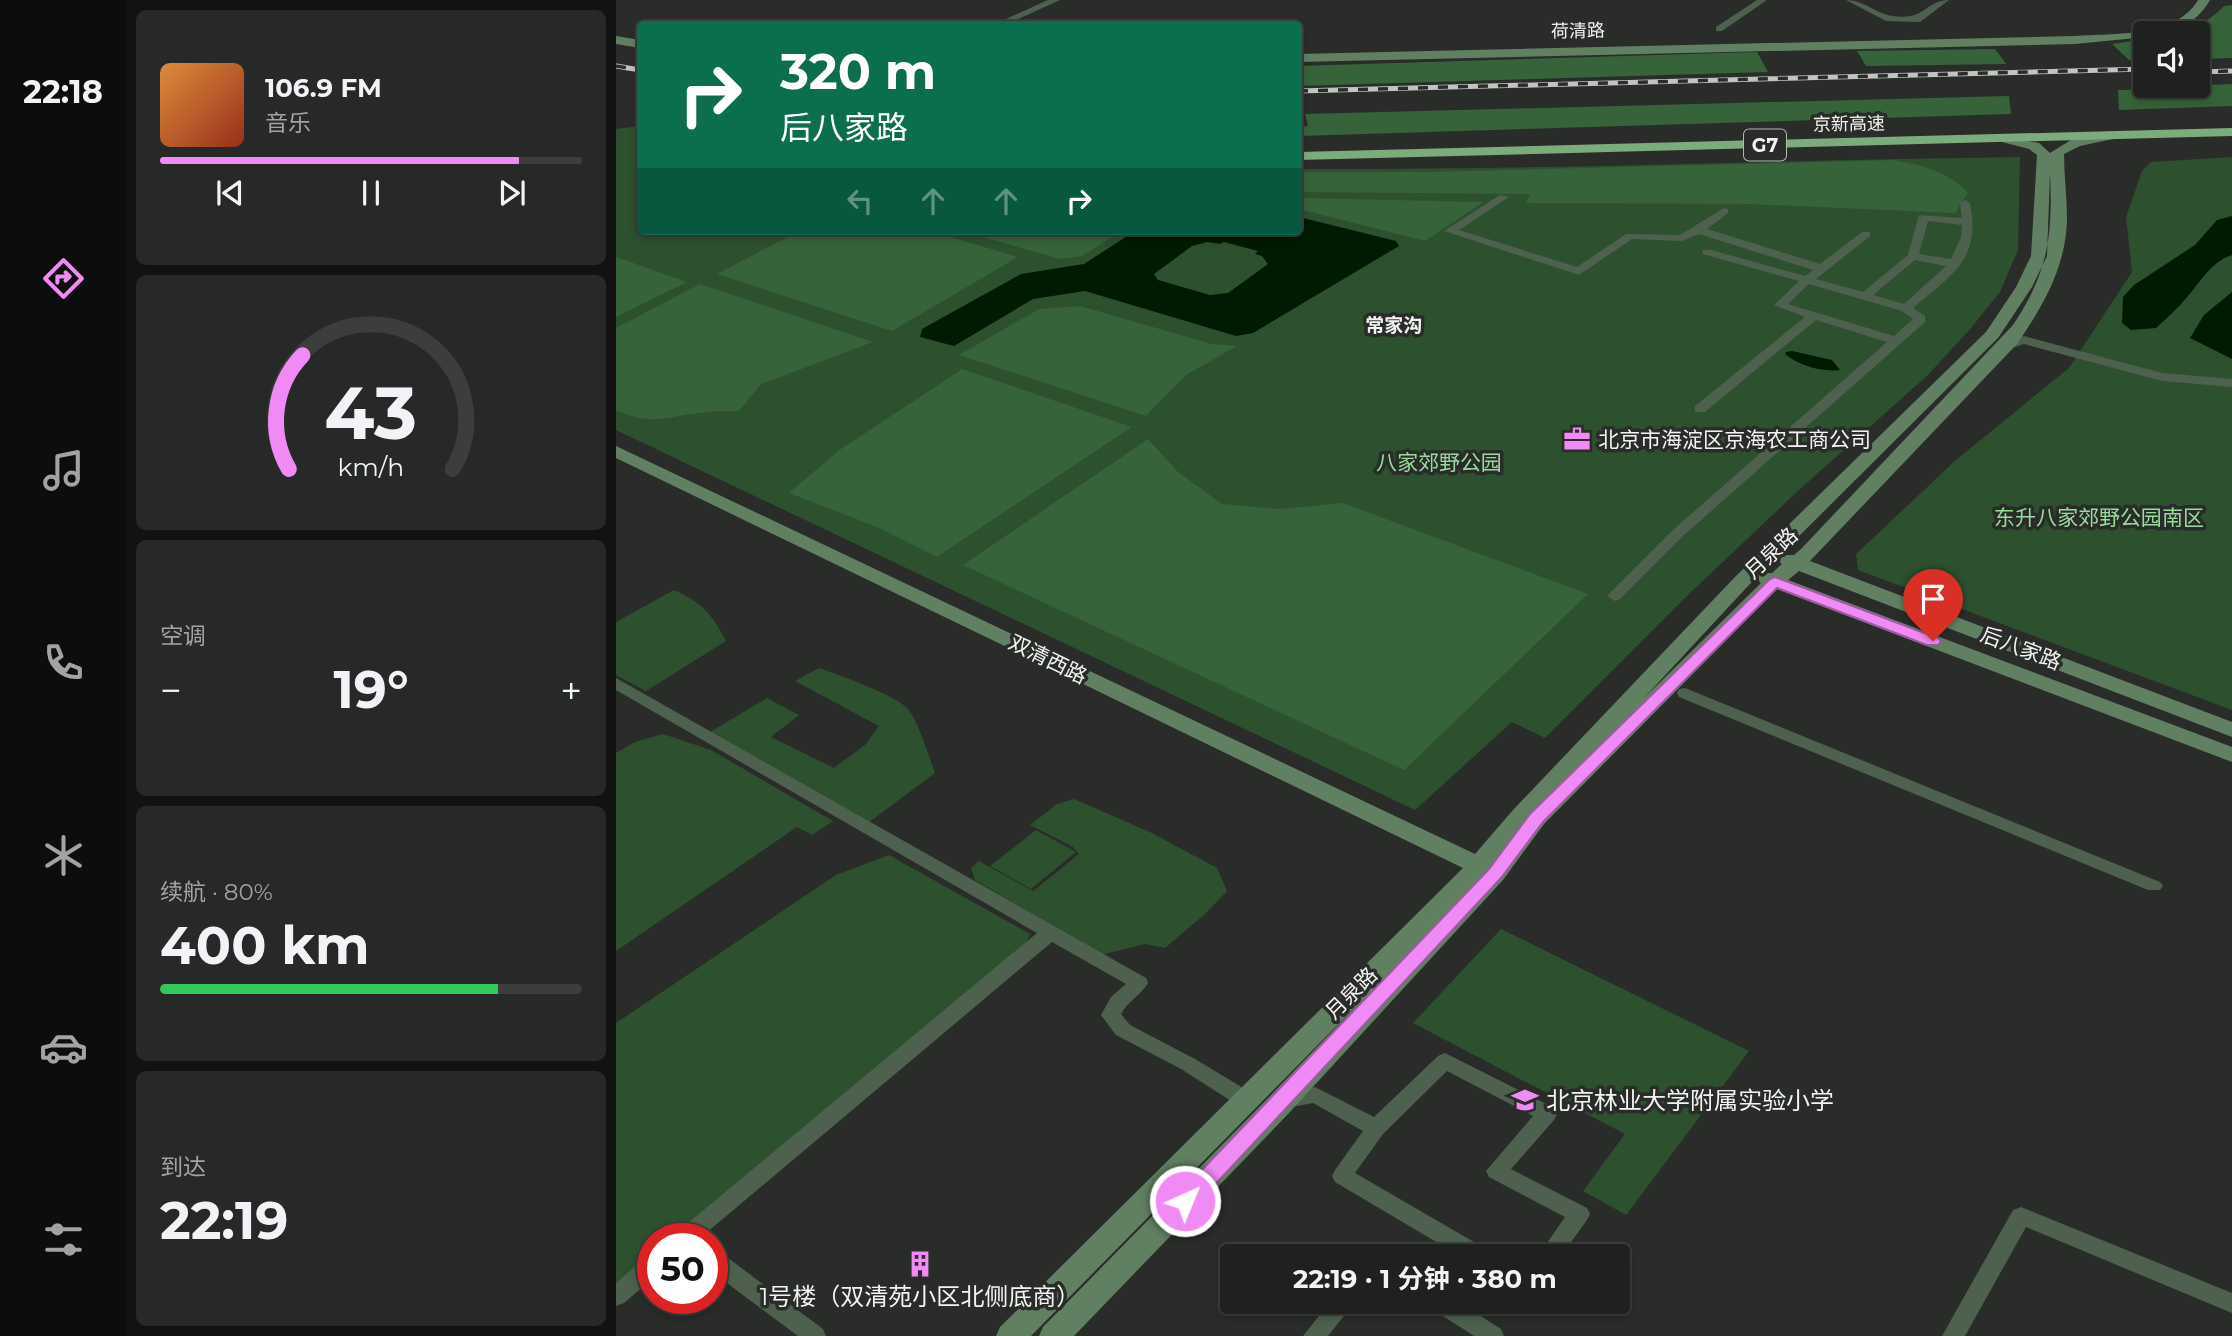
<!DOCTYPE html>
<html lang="zh">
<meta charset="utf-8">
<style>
body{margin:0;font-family:Montserrat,"Noto Sans SC",sans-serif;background:#272928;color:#f1f3f6;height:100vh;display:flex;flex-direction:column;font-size:26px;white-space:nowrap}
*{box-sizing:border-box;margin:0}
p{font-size:23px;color:#a1a3a4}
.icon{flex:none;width:38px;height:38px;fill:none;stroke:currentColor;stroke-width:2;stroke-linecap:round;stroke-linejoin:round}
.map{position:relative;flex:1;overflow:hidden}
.sheet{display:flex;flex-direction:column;gap:10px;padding:10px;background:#111211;width:490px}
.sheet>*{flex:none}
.banner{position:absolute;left:21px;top:21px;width:665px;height:214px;border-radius:7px;box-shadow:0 4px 10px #0003,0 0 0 2px #3c3e3d;background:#0b6e4f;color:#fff;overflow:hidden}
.controls{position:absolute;left:1517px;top:21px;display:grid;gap:14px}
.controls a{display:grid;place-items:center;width:77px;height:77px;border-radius:7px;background:#1f211f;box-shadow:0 4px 10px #0003,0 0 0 2px #3c3e3d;font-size:35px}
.speed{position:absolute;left:21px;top:1223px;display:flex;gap:14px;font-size:35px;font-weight:700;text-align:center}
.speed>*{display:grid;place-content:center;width:91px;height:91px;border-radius:50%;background:#1f211f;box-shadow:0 4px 10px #0003,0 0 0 2px #3c3e3d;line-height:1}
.speed .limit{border:10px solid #d22;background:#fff;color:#111}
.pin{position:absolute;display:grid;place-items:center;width:60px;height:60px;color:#fff;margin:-72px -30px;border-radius:50% 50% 50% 0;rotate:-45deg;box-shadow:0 0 7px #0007}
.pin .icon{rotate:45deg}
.me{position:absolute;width:77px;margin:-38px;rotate:44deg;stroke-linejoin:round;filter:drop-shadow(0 0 5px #0008)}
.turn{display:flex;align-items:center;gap:24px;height:147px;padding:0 28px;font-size:32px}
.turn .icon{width:91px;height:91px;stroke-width:2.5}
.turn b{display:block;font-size:49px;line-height:60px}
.lanes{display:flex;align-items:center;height:66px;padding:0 28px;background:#0003;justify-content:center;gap:35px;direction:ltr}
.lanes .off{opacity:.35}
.big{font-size:52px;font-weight:700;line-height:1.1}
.sheet .card{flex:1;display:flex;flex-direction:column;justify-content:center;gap:10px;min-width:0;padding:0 24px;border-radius:10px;background:#272928}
.sheet .dial{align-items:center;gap:0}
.dial svg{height:182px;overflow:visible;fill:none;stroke:#3c3e3d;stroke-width:7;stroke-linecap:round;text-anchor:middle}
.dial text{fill:#f1f3f6;stroke:none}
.song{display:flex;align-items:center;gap:21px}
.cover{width:84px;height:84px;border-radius:10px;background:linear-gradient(135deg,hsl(30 70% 55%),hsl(10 70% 35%))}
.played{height:7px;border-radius:4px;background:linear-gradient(90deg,#f08bf5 85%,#3c3e3d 85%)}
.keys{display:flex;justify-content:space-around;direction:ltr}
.heat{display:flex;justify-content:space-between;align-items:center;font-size:38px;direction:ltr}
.charge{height:10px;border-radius:5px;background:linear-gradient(90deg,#34c759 80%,#3c3e3d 0)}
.trip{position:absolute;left:604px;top:1244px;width:410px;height:70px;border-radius:7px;background:#1f211f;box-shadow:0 4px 10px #0003,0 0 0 2px #3c3e3d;font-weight:700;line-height:70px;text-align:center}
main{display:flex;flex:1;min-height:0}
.tabs{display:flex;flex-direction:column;width:126px;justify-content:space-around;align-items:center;background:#0c0d0c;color:#a1a3a4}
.tabs .icon{width:49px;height:49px}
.tabs .selected{color:#f08bf5}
.tabs b{font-size:32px;color:#f1f3f6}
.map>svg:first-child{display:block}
</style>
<main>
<nav class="tabs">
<b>22:18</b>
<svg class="icon selected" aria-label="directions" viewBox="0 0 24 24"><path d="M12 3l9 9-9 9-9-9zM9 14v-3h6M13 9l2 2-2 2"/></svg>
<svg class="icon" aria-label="music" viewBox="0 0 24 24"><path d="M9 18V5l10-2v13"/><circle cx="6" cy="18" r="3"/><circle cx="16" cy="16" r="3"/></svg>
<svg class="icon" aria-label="phone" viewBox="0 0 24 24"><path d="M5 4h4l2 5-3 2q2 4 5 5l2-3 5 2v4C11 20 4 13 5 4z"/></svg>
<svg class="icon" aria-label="climate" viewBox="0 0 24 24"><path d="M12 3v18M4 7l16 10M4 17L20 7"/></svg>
<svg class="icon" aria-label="car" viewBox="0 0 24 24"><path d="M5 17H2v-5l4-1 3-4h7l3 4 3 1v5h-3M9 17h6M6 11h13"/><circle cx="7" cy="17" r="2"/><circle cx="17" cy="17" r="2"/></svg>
<svg class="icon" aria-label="filters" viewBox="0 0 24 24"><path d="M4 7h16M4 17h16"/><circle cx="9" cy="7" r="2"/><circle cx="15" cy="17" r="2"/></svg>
</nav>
<section class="sheet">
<div class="card">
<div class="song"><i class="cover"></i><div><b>106.9 FM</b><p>音乐</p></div></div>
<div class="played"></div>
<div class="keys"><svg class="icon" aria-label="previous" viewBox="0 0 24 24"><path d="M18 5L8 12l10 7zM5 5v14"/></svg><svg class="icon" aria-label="pause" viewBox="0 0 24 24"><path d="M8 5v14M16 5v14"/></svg><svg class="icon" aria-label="next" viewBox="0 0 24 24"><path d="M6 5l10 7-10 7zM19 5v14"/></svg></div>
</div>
<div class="card dial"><svg viewBox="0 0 100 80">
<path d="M14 69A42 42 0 1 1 86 69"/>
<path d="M14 69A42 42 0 0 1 20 19" stroke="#f08bf5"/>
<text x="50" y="56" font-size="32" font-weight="700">43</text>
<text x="50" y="72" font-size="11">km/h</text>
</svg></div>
<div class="card"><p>空调</p>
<div class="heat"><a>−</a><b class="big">19°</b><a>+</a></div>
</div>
<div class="card"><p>续航 · 80%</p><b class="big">400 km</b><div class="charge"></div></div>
<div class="card"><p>到达</p><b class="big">22:19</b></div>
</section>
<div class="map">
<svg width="1616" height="1336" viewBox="0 0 1616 1336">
<rect width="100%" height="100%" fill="#292c29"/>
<path fill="#2d502f" d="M24 126V231H682L683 169C923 170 1164 160 1404 157L1402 250 1384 292 1355 328 1312 375 1184 489 1074 593 929 738 896 722 799 810 0 430V129Z
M1616 157V710L1242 570 1240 554 1340 460 1453 368 1516 272 1510 217 1526 171 1535 162Z
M58 590C87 603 95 613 110 641L30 691 0 675V622Z
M203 668C221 674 278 695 290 707 302 719 313 757 319 773L252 823 94 732 151 698 183 715 155 737 218 768 250 744 263 726 179 681Z
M47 734 95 750 217 821 196 835 181 827 0 951V753L19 742Z
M458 799 536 833 601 868 611 891 588 915 549 948 529 944 485 955 359 880 355 868 363 861 417 891 463 854 457 847 414 825 441 804Z
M420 830 460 852 415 889 374 866Z
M273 855 414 934 408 950 61 1239H37V1259L0 1290V1023L220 875Z
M885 929 1133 1051 1010 1215 967 1191 1009 1134 797 1023Z"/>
<path fill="#366339" d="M1616 5V58L1582 59V33H1560C1579 28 1594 21 1608 6Z
M1529 39V60H1513L1496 44Z
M1379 49 1390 64 1250 66 1241 51Z
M1141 52 1152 72 683 86V66Z
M1616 84V106L1503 110 1502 90 1572 89 1571 86Z
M1393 96 1395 114 683 136V127L692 126 689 114Z
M1277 160C1306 165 1331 171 1352 193L1339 213 1131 204 910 203 914 194 683 192V172H810Z
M682 198H683L868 202 809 241 683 209Z
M183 231H315L402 257 276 331 101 274Z
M346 231H505L466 256 444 259Z
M0 257 71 282 0 317Z
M84 284 257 342 145 384 123 411C110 411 96 411 83 413 47 417 36 426 0 410V328Z
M464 306 596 344 621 346 570 375 530 416 343 355 423 309Z
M346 369 516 427 321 557 261 527 173 493 222 451Z
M532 439 562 472 606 504 663 509 727 503 972 594 788 770 347 565Z"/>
<path fill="#001b01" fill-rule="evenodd" d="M1616 216V255C1595 262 1586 280 1572 296 1562 308 1551 318 1540 328L1515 330 1506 323 1507 297 1518 285 1579 245 1601 220Z
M683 217 780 241 783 246 637 333 620 336 469 291 417 299 338 346 304 337 306 329 405 274 468 264 519 231H682ZM591 242 604 244 608 242 642 251 639 254 646 256 652 264 612 293 594 295 542 280 538 274 576 246Z
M1616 292V359L1574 338 1588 315Z
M1176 351 1216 360 1224 370C1205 372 1184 366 1169 354L1170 352Z"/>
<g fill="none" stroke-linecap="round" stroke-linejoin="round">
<path fill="#4e614e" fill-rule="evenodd" d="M432 0H444L391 24H379Z
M1141 0H1151L1106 31H1100V27Z
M1230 0C1248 0 1260 14 1277 16 1309 21 1310 0 1333 0L1304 22 1270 21Z
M884 195 893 197 843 230 961 267 1010 234 1064 235 1108 208 1112 209V213L1091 229 1204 264 1246 232H1254V236L1200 279 1247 292 1292 255 1303 215 1346 218 1344 203 1349 200 1354 203C1365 259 1338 273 1297 308L1309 316V322L1067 536 1004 599 999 601 991 596 1057 530 1271 342 1200 320 1089 412H1079V406L1189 317 1158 305 1183 281 1087 254V250H1095L1189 276 1197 270 1083 234 1066 241 1016 239 963 275 828 231ZM1312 221 1346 225 1345 237 1335 259 1303 254ZM1299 260 1330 266 1288 304 1257 295ZM1193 284 1286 311 1297 319 1278 336 1172 304Z
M1408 336 1546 373 1616 379V387L1546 381 1408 344 1387 351 1381 347Z
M0 678 530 978 532 983C525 995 512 1001 505 1014L514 1025 579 1059 637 1094 640 1100 637 1106 630 1108 623 1106 565 1069 500 1035 485 1015 495 997 510 984 436 942 83 1239H57L60 1233 421 933 0 690Z
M1069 688 1544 882 1547 886 1544 890H1532L1063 697 1061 693 1063 689Z
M829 1053 938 1108 941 1114 938 1120 895 1169 971 1208 974 1214 971 1220 945 1256H922L949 1217 873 1177 870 1171 917 1116 831 1071 767 1134 739 1173 870 1249 873 1256H844L719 1182 716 1176 719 1170 747 1131 697 1103 670 1108 663 1106 660 1100 663 1094 699 1087 758 1117 822 1056Z
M1405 1207 1616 1293V1313L1410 1227 1349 1336H1326L1397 1210Z
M96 1250 104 1252 207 1329 210 1336H182L96 1272Z
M37 1256V1278L8 1303 0 1306V1283L29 1258Z
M714 1302H739L712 1336H687Z
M813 1302H843L885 1329 888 1336H858L816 1309Z"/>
<path fill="#618062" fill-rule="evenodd" d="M1582 0H1594C1580 25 1557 33 1530 33V37L1459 44 682 62V54L1459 36C1497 33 1560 38 1582 0Z
M0 36 24 40V48L0 44Z
M1492 132 1499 136 1497 139 1464 146 1448 154C1448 176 1451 197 1451 219 1450 267 1427 306 1401 344L1194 561 1616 722V737L1183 571 1172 580 1616 747V762L1161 589 928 824 887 880 673 1113 458 1336H423L427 1327 653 1097 756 990 415 1336H380L384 1327 847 868 0 458V446L859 854 897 810 1118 578 1370 332 1400 287 1415 256 1421 155 1413 149 1386 142V136L1423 143 1434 153 1455 140ZM1434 173C1437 235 1432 273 1397 325L1186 548 1178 555H1164L1382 338 1416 287 1431 256ZM1162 556 1160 559 1166 564 1156 573H1145ZM1140 578 1145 583 1028 698 1132 586Z"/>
<path fill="#7cac7d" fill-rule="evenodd" d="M1616 128V136L682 160V152Z"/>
<g stroke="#c2c4c2" stroke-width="5">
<path id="rail" d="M0 66 24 70
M1582 72 1616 71
M682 91 1530 69"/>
</g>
<use href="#rail" stroke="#292c29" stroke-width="3.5" stroke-dasharray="10" stroke-linecap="butt"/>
</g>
<path fill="#f08bf5" stroke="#9c5a9f" stroke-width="2" d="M1159 577 1322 638 1325 641 1322 645H1311L1161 588 927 822 885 878 577 1208 569 1210 562 1208 558 1201 562 1195 873 869 914 814 1154 579Z"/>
<defs>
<g id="office-bare" transform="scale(2.1)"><path d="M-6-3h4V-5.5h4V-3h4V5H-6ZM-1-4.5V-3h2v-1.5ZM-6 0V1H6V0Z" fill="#f08bf5" stroke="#292c29" stroke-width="2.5" paint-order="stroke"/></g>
<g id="school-bare" transform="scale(2.1)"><path d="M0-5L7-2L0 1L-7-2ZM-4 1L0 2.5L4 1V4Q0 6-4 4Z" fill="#f08bf5" stroke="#292c29" stroke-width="2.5" paint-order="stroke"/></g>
<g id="building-bare" transform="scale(2.1)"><path d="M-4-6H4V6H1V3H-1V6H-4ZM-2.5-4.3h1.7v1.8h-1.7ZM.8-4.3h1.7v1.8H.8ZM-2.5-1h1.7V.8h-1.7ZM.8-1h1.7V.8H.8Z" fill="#f08bf5" stroke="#292c29" stroke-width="2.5" paint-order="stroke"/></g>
</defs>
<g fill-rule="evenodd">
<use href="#office-bare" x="961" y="439"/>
<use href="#school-bare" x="909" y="1100"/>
<use href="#building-bare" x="304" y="1264"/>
</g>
<g text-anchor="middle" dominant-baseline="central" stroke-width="7" stroke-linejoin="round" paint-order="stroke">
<g font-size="18" fill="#f1f3f1" stroke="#292c29">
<text transform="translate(962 31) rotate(-1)">荷清路</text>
<text transform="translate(1233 124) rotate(-1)">京新高速</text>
</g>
<rect fill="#292c29" stroke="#b5b7b5" stroke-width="2" x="1128" y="129.5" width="42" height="31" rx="5"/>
<g font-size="19" font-weight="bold" fill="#f1f3f1">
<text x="1149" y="145">G7</text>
</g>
<g font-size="19" font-weight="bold" fill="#f1f3f1" stroke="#292c29">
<text x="778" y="325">常家沟</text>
</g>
<g font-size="21" fill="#f1f3f1" stroke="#292c29" text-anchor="start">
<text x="982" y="439">北京市海淀区京海农工商公司</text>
</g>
<g font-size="21" fill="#97dc9a" stroke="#292c29">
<text x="823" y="462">八家郊野公园</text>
<text x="1483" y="517">东升八家郊野公园南区</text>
</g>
<g font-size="21" fill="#f1f3f1" stroke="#292c29">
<text transform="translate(1155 553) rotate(-43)">月泉路</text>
<text transform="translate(1405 648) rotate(21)">后八家路</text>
<text transform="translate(432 659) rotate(26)">双清西路</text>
<text transform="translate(735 993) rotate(-45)">月泉路</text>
</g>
<g font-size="24" fill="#f1f3f1" stroke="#292c29" text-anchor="start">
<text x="930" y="1100">北京林业大学附属实验小学</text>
<text x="304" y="1296" text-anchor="middle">1号楼（双清苑小区北侧底商）</text>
</g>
</g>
</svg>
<div class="controls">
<a><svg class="icon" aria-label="sound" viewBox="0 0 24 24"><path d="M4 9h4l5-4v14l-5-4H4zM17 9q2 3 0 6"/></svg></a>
</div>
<div class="speed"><div class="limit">50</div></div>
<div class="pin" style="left:1317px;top:641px;background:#d93025"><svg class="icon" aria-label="arrive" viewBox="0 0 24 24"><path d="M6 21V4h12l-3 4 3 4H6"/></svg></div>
<svg class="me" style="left:569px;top:1201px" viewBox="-20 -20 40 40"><circle r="17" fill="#f08bf5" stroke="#fff" stroke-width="3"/><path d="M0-11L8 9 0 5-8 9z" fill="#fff"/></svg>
<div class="trip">22:19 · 1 分钟 · 380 m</div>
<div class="banner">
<div class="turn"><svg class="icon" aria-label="right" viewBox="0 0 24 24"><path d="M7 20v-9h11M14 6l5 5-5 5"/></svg><div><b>320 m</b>后八家路</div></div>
<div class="lanes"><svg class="icon off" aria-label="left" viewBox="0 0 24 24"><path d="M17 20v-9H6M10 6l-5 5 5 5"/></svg><svg class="icon off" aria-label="ahead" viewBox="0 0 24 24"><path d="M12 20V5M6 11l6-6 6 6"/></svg><svg class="icon off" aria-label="ahead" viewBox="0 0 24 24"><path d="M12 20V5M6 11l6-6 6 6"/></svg><svg class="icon" aria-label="right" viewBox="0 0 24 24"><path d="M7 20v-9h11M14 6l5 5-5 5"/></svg></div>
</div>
</div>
</main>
